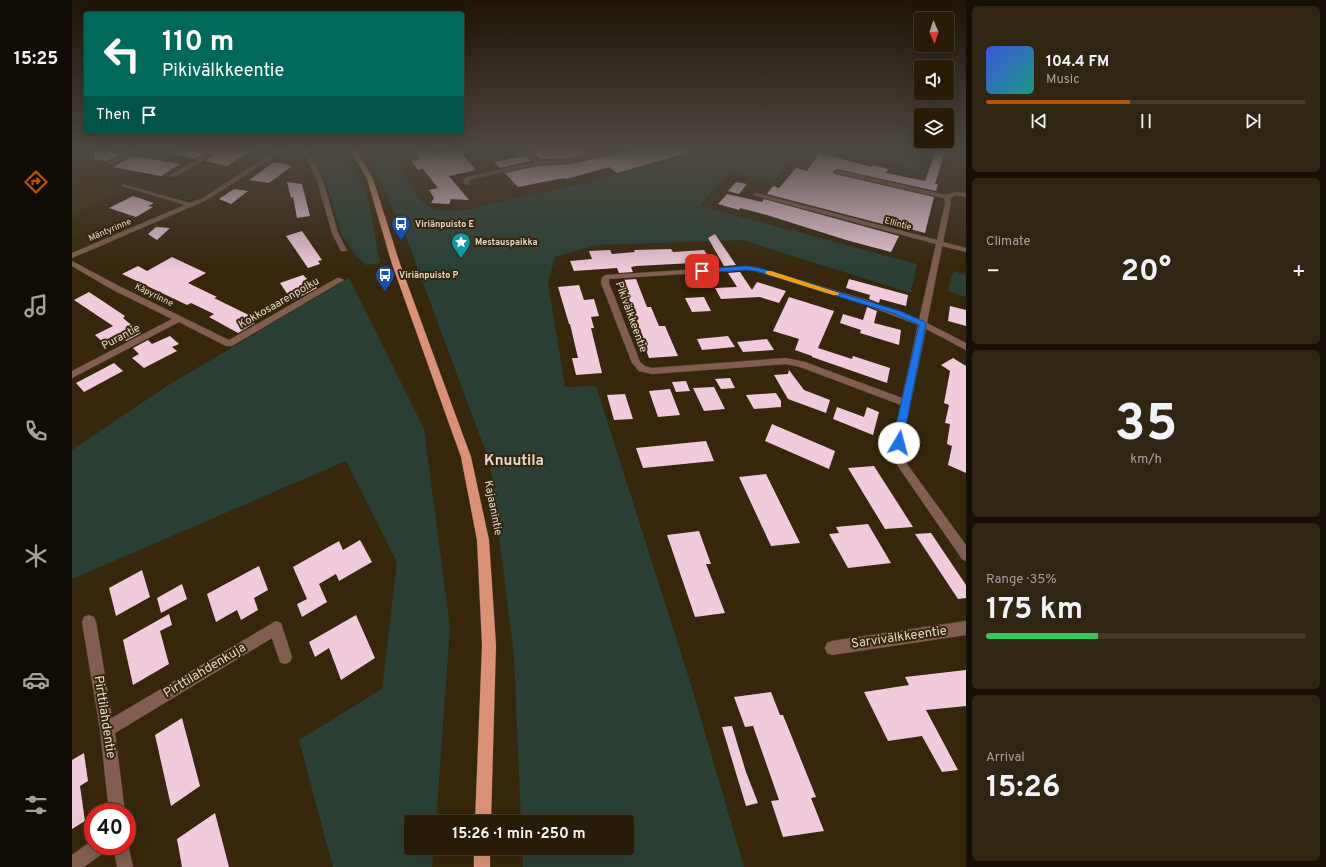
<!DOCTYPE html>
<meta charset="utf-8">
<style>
body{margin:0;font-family:Overpass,sans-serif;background:#302512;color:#f1f3f6;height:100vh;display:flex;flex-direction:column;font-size:15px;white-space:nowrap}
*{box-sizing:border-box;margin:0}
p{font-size:13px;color:#a5a19c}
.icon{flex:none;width:22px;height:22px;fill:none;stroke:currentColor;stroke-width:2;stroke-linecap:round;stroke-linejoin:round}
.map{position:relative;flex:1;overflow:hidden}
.side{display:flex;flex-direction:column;gap:6px;padding:6px;background:#160f05;width:360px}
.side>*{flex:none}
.banner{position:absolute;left:12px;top:12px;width:380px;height:122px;border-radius:4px;box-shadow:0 4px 16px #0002,0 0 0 1px #443a2a;background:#00695c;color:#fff;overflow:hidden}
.needle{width:26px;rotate:177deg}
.tools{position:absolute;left:842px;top:12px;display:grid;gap:8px}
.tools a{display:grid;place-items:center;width:40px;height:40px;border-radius:4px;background:#281c09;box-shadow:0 4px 16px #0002,0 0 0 1px #443a2a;font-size:20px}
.speed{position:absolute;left:12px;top:803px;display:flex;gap:8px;font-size:20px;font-weight:700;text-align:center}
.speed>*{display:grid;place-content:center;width:52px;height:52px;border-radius:50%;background:#281c09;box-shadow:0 4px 16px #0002,0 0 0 1px #443a2a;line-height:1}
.speed .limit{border:6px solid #d22;background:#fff;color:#111}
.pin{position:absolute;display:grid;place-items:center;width:34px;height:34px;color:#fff;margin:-17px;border-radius:8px;box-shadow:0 2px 6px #0006}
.me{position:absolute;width:44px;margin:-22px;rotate:8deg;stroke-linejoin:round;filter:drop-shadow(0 0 3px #0008)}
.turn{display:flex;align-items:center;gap:14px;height:84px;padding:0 12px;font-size:18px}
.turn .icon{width:52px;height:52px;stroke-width:2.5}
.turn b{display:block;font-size:28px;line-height:34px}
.then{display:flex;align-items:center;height:38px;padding:0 12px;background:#0003;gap:8px;font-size:15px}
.big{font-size:30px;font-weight:700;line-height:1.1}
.side .card{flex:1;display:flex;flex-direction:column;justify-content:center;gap:6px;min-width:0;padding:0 14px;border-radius:6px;background:#302512}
.side .dial{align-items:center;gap:0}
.dial b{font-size:52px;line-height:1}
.song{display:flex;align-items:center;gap:12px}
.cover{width:48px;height:48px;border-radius:6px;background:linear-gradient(135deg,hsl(230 70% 55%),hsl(170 70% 35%))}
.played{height:4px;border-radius:2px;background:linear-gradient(90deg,#b45309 45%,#443a2a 45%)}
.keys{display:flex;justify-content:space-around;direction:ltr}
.heat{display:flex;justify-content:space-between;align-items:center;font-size:22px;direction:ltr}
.charge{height:6px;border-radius:3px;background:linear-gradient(90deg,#34c759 35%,#443a2a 0)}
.trip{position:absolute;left:332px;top:815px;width:230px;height:40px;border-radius:4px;background:#281c09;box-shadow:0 4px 16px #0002,0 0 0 1px #443a2a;font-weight:700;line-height:40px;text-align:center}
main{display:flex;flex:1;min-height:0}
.tab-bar{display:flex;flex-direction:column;width:72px;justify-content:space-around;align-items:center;background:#100b04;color:#a5a19c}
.tab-bar .icon{width:28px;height:28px}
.tab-bar .on{color:#b45309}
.tab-bar b{font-size:18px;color:#f1f3f6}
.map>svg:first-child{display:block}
</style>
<main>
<nav class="tab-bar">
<b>15:25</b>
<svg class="icon on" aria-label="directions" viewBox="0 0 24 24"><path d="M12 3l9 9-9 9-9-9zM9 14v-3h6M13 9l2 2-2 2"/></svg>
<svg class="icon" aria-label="music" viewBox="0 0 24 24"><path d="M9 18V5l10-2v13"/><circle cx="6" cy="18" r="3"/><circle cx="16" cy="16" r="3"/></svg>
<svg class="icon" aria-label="phone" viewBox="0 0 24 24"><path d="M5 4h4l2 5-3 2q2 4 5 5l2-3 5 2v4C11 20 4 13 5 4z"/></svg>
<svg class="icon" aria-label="climate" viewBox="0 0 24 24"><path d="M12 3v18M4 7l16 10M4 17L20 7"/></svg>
<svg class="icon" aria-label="car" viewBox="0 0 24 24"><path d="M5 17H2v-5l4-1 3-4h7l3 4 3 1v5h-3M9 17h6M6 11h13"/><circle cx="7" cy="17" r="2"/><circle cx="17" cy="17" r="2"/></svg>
<svg class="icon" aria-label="filters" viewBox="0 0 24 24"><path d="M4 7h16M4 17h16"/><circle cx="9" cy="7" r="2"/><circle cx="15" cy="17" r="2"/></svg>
</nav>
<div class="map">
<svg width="894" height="867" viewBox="0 0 894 867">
<rect width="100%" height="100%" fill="#36260c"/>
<path fill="#432e0d" d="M0 175 51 189 0 218Z"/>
<path fill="#2a4034" d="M238 150H262L281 164 297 203 308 263 294 265 284 256 270 235 256 187Z
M294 150H320C327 163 344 198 354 205 366 213 384 211 397 209L512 183 605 157 612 150H727L702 181 656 172 628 206 845 264 839 293 670 240 525 245 483 257 476 283 493 387 524 386 619 685 672 867H451V848H555V822H449L442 656 418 463 331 229Z
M762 150H794L849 161 846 171Z
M881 271 894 275V297L876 291Z
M277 278 352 429 378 628 364 822H339V848H362L360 867H261L227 740 310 689 325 562 274 461 0 579V450L95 386Z"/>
<path fill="#f0cbdb" d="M23 150H28L50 154 35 161 22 159Z
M104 150H139L123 159 103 154Z
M150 150H180L155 166 133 161Z
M344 150H357L361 155 387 150 404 170 377 176 397 200 379 199 377 204 359 203 362 198 357 190 366 188 351 169 346 170 339 161 348 159 344 153H346Z
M459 150H512L517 153 499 158 468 159Z
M561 150 567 151 615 150V153L545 173 537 167 494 179 492 178 446 187 433 173 466 166 499 164Z
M864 150 873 152 863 184H866L864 191 765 169 761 172 763 174 862 197 853 233 831 227 830 229 695 194 701 186 707 188 724 168 735 171 747 153 800 167 801 165 816 169 814 173 853 181Z
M60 156 108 164 89 176 41 167Z
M453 156 459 161 428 168 422 162Z
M202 162 219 165 217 166H220L197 183 177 180Z
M215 182 230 184 238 216 225 218 221 197 219 198Z
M664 182 675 184 667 194 656 191Z
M162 189 176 191 159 204 147 199Z
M655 194 690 202 692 199 827 236 819 252 774 240 695 215 668 208 667 210 646 204Z
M61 196 82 203 76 206 81 207 64 217 37 208Z
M84 227 98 228 85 240 76 234Z
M230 231 250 260 246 261 248 264 236 268 214 236Z
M643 234 662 262 664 265 652 266 636 238Z
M599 249 601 252 632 250 640 262 564 266 559 267 561 272 547 273 545 268 502 271 498 261 520 259 517 251 538 250 540 254 563 252 562 250Z
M100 257 134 273 116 283 145 297 142 298 185 319 181 322 183 323 166 333 137 317 142 314 119 303 115 305 50 274 66 266 75 271Z
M668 272 680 290 685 282 714 291 707 303 688 297 649 299 643 288 665 287 656 273Z
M231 275 245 288 220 301 208 283Z
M564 279 575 307H579L587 326H593L606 356 577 358 551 289H553L550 280Z
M777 279 836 295 834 306 808 299 807 303 797 299 798 295 774 288Z
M507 285 512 300 522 299 527 316 519 317 522 328H519L530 373 504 375 500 358H506L498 324H497L486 287Z
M17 292 53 316 51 318 69 333 54 341 50 338 35 346 23 335 41 326 2 300Z
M632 297 639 311 620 312 613 298Z
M717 297 762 311 746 348 780 359 781 356 818 368 815 383 740 357V356L723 350 727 339 701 331Z
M878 306 894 310V326L876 321Z
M795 307 805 311 802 323 829 330 827 345 788 333 789 330 768 323 771 314 791 320Z
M98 336 107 344 100 347 105 351 72 368 60 358 67 354 61 348 76 340 80 344Z
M656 336 663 347 630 350 625 339Z
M695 339 702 350 671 352 665 342Z
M881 358 894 366V473L876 465 880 446 875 444 878 424 873 423 877 405 872 403 878 371 869 365Z
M42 363 51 371 12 392 4 383Z
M717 370 732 390 758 400 754 413 716 399 702 375 716 374Z
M658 378 663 388 649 389 643 379Z
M614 381 618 391 604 392 600 382Z
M642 387 653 409 632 411 621 388Z
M598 389 608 415 586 417 577 391Z
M704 393 709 401V407L682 409 674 395Z
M553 394 561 419 542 420 535 395Z
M765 407 792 417 795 407 807 412 801 435 761 419Z
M700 424 763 451 757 469 693 441Z
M634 441 642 461 571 468 564 448Z
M802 466 841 527 813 529 776 468Z
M694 474 728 543 699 546 667 477Z
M796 524 819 563 776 568 757 534 767 533 764 527Z
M627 531 639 564H634L653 613 623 617 595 535Z
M859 533 894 585V598L886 599 843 534Z
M288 540 300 562 267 581 264 574 247 584 255 602 230 617 225 604 235 599 221 567 267 541 271 550Z
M187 566 196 590 182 598 186 610 169 620 165 610 144 622 135 594Z
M70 570 78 597 44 616 37 588Z
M110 584 115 599 89 613 85 598Z
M97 614 100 625 88 631 97 664 61 685 51 640Z
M284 615 303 658 269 680 257 648 243 657 237 642Z
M894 670V706L854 710 886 770 870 772 850 736 816 741 792 692 837 685 833 677Z
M699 692 708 715H711L744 797 739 798 752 831 711 837 699 801 707 800 681 726 673 727 662 697Z
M110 718 128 786 99 806 83 735Z
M660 726 674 772 686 803 674 806 650 727Z
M12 753 16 781 8 786 13 821 0 829V760Z
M143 813 157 867H110L105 839Z"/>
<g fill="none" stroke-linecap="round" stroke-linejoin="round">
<g stroke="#52432b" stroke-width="1">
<path id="minor" d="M60 150H67L40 164 35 163Z
M142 150H149L102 177 97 176Z
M205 150H212L135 200 0 258V253L113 205 50 186V184L118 203 131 198Z
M230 150H236L251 180 266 233 275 250 273 251H269L260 233 245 180Z
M448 150H454L467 161 499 159 536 150H545L499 163 466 165 399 179 397 181V185L392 184 391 180 395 177 462 162Z
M765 170 874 195 884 192 894 193V197L884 195 878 198 879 203 871 242 894 248V252L870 246 855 323 894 343V350L854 329 832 435 831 451 835 464 894 545V561L890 559 825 465C819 443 824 427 829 405L728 367 714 364 580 374 567 371 560 363 529 283 530 277 534 275 674 266 684 267 795 300 847 320 864 244 681 195 684 193 865 240 873 203 872 198 763 173 762 172ZM674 270 683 271 789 303 846 325 830 398 733 362 714 358 580 368 573 366 568 362 537 283V279Z
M0 261 47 286 157 340 265 278H268L272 280 160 346H154L107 322 0 378V371L100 319 41 290 0 266Z
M17 615 22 617 24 622 40 718 204 621 209 623 220 657 218 662 213 664 208 662 200 638 43 733 53 812H37L28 729 10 622 12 617Z
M894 621V635L760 655 755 653 753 648 755 643 760 641Z
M21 840V846H35L33 852 12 867H0V855Z
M55 840 61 867H45L41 846H55Z"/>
</g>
<g stroke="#52432b" stroke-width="1">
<path id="major" d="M278 150H284L301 179 328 264 399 457 417 540 424 645 419 822H403L410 645 405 540 389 457 320 264 295 179Z
M402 848H418V867H402Z"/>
</g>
<use href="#minor" fill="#815e51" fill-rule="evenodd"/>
<use href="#major" fill="#da9178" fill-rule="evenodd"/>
</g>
<linearGradient id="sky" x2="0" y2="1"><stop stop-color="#1e1507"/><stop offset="0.55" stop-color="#4c4740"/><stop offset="1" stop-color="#4c4740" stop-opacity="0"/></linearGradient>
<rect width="894" height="271" fill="url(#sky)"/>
<path fill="#1a73e8" stroke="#114b97" d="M674 266 687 268 828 311 853 322 854 324 830 445H823L822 434 847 325 823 314 684 271 674 270 630 273 627 271 630 269Z"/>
<path fill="#f59e0b" d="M694 271H699L767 293 766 295H761L694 274Z"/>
<defs>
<g id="bus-pin" transform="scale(1)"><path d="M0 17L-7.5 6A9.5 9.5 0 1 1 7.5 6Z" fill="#1a4fb4" stroke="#36260c"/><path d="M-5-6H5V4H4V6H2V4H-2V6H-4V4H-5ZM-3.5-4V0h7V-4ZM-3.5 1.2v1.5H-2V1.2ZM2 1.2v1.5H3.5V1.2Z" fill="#fff"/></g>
<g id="sight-pin" transform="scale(1)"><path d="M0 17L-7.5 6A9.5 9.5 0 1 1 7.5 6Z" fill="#0f9aa8" stroke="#36260c"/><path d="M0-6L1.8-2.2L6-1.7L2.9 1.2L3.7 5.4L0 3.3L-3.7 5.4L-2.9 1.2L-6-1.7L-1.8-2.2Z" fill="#fff"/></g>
</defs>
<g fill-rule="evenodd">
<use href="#bus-pin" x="329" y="224"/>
<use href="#sight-pin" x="389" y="242"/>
<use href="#bus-pin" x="313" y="275"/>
</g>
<g text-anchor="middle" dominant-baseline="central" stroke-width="4" stroke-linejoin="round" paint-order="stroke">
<g font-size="9" font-weight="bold" fill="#e4d9cb" stroke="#36260c" text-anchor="start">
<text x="343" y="224">Viriänpuisto E</text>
<text x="403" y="242">Mestauspaikka</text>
<text x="327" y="275">Viriänpuisto P</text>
</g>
<g font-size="9" fill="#e4d9cb" stroke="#36260c">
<text transform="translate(826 224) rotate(15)">Ellintie</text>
<text transform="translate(38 230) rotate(-23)">Mäntyrinne</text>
<text transform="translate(82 295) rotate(26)">Käpyrinne</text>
</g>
<g font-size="11" fill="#e4d9cb" stroke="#36260c">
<text transform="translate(207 303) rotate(-30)">Kokkosaarenpolku</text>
<text transform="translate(559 317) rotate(70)">Pikivälkkeentie</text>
<text transform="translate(49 337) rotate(-28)">Purantie</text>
<text transform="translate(421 508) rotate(79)">Kajaanintie</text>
</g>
<g font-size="13" fill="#e4d9cb" stroke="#36260c">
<text transform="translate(827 638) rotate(-8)">Sarvivälkkeentie</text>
<text transform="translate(133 671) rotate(-31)">Pirttilahdenkuja</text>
<text transform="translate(32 717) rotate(81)">Pirttilahdentie</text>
</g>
<g font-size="15" font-weight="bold" fill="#e4d9cb" stroke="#36260c">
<text x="442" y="461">Knuutila</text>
</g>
</g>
</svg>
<div class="tools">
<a><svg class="needle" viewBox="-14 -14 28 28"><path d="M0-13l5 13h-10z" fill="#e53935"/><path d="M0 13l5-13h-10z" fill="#a5a19c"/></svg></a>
<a><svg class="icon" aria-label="sound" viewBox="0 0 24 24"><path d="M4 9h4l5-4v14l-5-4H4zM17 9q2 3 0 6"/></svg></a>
<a><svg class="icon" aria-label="layers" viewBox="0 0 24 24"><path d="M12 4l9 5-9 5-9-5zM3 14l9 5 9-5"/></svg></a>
</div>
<div class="speed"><div class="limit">40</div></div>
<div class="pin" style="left:630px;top:271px;background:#d93025"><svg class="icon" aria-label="arrive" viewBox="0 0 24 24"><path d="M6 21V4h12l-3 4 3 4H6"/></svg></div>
<svg class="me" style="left:827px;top:443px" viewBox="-20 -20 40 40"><circle r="19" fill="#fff"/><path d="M0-13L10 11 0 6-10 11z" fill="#1a73e8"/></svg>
<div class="trip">15:26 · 1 min · 250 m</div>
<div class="banner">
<div class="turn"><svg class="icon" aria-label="left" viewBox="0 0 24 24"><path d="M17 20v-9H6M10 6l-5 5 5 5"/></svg><div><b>110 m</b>Pikivälkkeentie</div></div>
<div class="then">Then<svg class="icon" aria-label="arrive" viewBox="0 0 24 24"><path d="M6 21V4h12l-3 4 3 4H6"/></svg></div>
</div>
</div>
<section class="side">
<div class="card">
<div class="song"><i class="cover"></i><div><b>104.4 FM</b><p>Music</p></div></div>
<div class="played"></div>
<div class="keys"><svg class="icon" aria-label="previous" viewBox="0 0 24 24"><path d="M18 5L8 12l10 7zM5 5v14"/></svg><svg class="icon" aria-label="pause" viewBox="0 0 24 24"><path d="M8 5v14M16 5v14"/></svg><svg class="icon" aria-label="next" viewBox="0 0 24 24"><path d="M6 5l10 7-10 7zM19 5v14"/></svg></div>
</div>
<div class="card"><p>Climate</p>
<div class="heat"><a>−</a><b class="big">20°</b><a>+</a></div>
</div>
<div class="card dial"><b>35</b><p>km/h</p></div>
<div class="card"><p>Range · 35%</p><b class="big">175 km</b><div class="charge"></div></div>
<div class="card"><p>Arrival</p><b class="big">15:26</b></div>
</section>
</main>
